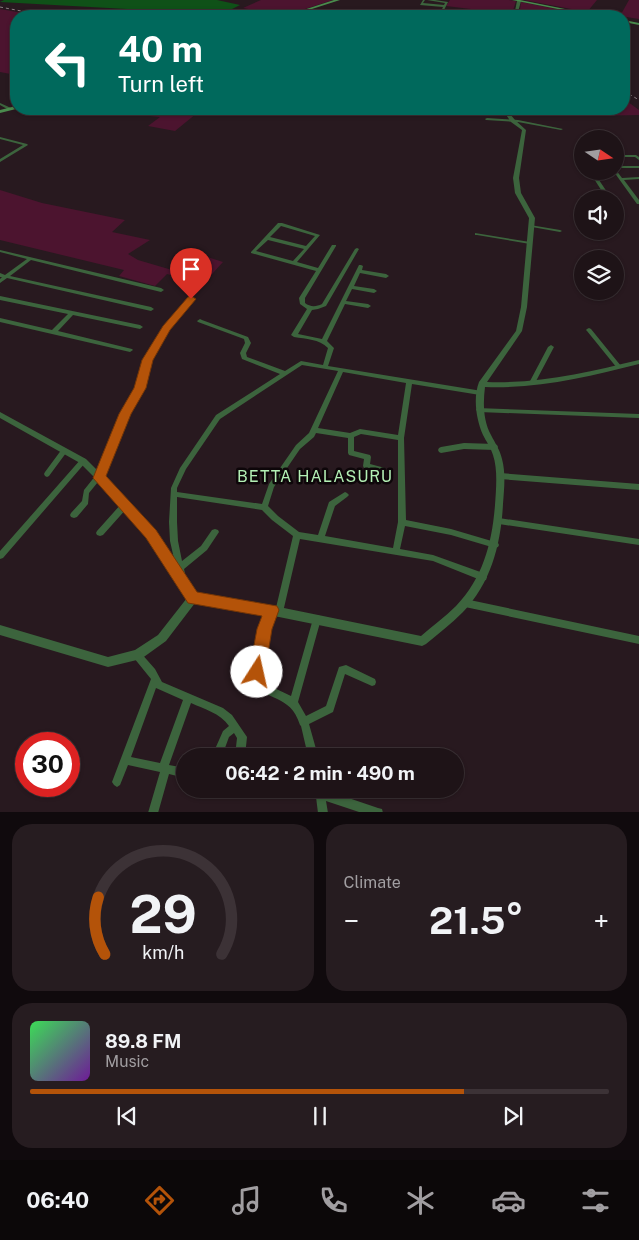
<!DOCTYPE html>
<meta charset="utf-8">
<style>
body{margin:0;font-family:"Public Sans",sans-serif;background:#261c20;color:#f1f3f6;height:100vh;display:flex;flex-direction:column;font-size:19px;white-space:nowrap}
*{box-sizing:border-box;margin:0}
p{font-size:16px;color:#a19ea1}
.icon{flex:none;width:28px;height:28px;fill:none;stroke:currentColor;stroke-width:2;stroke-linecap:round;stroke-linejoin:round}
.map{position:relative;height:812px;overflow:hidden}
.side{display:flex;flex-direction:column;gap:12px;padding:12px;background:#100a0d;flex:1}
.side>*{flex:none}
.banner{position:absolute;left:10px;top:10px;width:620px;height:105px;border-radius:20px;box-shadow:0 1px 4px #0004,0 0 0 1px #3c3236;background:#00695c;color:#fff;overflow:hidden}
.needle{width:32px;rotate:103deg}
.buttons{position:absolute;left:574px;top:130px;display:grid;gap:10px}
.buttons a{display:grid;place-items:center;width:50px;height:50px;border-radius:50%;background:#1e1317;box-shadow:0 1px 4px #0004,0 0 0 1px #3c3236;font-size:25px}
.speed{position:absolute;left:15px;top:732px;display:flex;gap:10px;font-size:25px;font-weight:700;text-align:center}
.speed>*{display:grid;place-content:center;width:65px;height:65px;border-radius:50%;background:#1e1317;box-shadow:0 1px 4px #0004,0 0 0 1px #3c3236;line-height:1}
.speed .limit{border:8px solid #d22;background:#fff;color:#111}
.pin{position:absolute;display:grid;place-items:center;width:42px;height:42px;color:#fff;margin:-51px -21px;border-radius:50% 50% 50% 0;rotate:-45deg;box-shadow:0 0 5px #0007}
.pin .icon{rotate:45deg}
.me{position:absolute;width:55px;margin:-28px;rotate:10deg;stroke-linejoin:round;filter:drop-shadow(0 0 4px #0008)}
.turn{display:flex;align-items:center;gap:18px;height:105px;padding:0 25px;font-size:22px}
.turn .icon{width:65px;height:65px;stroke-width:2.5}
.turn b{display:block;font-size:35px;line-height:42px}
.big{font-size:38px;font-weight:700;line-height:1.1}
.side .card{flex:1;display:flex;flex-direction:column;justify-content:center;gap:8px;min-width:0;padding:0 18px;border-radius:20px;background:#261c20}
.side .dial{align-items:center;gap:0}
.dial svg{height:130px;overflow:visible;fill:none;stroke:#3c3236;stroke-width:7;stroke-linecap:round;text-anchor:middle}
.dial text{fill:#f1f3f6;stroke:none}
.song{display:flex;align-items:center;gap:15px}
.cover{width:60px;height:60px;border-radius:8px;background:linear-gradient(135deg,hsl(130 70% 55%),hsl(280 70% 35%))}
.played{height:5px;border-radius:2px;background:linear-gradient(90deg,#b45309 75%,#3c3236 75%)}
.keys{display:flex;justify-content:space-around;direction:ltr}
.heat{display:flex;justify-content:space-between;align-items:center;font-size:28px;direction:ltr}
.side .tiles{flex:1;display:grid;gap:12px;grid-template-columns:1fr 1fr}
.card:last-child{grid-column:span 2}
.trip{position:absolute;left:176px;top:748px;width:288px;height:50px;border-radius:25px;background:#1e1317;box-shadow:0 1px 4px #0004,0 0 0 1px #3c3236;font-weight:700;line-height:50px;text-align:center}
.menu{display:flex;height:80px;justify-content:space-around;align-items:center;background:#0c0809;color:#a19ea1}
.menu .icon{width:35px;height:35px}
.menu .selected{color:#b45309}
.menu b{font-size:22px;color:#f1f3f6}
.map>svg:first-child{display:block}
</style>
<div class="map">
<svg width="639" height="813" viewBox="0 0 639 813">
<rect width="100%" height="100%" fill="#28191f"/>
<path fill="#4c142f" d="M261 0H333L283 16 243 8Z
M450 0H509L516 1 512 14 446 6Z
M524 0H597L587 12Z
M629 0H639V19L620 16Z
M521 2 586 15 519 16Z
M0 9 39 16H16V75L0 72Z
M624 99 639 110V115L589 116 586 109H624Z
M125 109H202L175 131 148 126 160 117 120 113Z
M0 190 42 203 125 220 112 232 150 240 128 254 138 260 172 270 195 253 223 262 203 284 167 274 155 286 119 276 124 270 0 240Z"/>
<path fill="#0f5118" d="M4 0H217L240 5 224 13 217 14 0 2Z"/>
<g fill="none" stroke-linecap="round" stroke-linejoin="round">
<path fill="#3c643d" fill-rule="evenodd" d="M423 0H425L423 3 444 5 445 3 427 0H435L448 2 441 16H439L443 7 420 5Z
M0 103 11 108 12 109 9 110 0 105Z
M502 109H507L505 110Z
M487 118 518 120 563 129 561 130 518 122 486 120 485 119Z
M0 137 27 144 28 145 0 162V159L23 145 0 139Z
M577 152H579L582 157V160H581L576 153Z
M615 155H636L639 157V160L635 157H615Z
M615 166H639V168H615Z
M615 170H616L622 178 639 177V179L624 180 639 200V204H637L614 172 615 171Z
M589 171H593L609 195V196H605Z
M278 223H282L320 235 297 262 318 268 332 245H336V246L305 298V303C310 307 316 307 322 304L355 249 357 248 359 249 326 306 318 309 312 310 298 334 322 339 359 265H361L363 266 362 270 386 274 389 276 386 278 360 273 354 286 374 289 377 291 374 293 352 289 346 301 368 304 371 306 368 308 345 304 327 341 334 348 328 366 482 391 483 393 480 395 412 384 404 438 406 520 451 529 495 542 498 543 499 545 498 547 495 548 451 535 405 526 400 549 433 555 486 574 487 577 486 580 483 581 433 561 300 539 283 612 282 615 279 616 276 615 275 612 293 536 272 520 262 510 177 497V522L178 541 182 561 201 546 212 530 215 529 218 530 219 532 207 550 184 569 186 578 185 581 182 582 179 581 170 541 169 522 171 488 180 468 216 415 280 374 242 359 240 353 245 343 244 339 198 322 197 321 200 319 202 320 248 337 251 343 246 353 247 357 285 371 301 361 323 365 328 348C319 339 306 339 294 337L291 335 307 309 300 304 299 298 316 271 251 253V252ZM281 226 315 236 306 246 270 237ZM268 240 304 249 293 261 256 251ZM302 365 338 371 309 433 296 445 269 484 262 504 177 492V488L186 469 220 419ZM343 372 406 383 398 435 360 429 350 433 318 428ZM316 433 348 438V453L349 455 364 459 363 466 364 468 383 473 385 472 386 470 385 468 370 464 371 457 370 455 354 451V437L361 434 398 440V522L393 548 325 536 335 506 347 497 349 495 347 493 345 492 329 502 318 535 299 532 278 516 268 506 274 487 300 449 314 437Z
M530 225 560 230 562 231 560 232 532 227 530 226Z
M475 233 530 242 532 243 530 244 477 235H475Z
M0 250 161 288 164 290 161 292 31 260 10 276 151 307 154 309 151 311 7 278 0 283V279L2 277H0V273L5 275 27 259 0 252Z
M0 296 140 325 143 327 140 329 73 315 58 331 132 349 133 350 130 352 0 322V318L52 330 68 314 0 300Z
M191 297 194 299 168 329 151 360 143 388 128 414 102 477 89 493 88 504 77 517 74 518 71 517 70 515 71 513 82 501 84 490 96 475 122 414 137 388 145 360 164 327 189 298Z
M589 328 591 329 621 366 622 367 621 368H617L587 331 586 330 587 329Z
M551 345 554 347 535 383 532 385H530L529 383 548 347Z
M477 408 639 414V418L479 412 476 410Z
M464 443 495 444 497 445 498 447 497 449 495 450 464 449 441 453 439 452 438 450 439 448 441 447Z
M64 448 66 449 67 451 66 453 49 476 47 477 45 476 44 474 45 472 62 449Z
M83 458 85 459 86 461 85 463 3 558 0 559V551L81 459Z
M500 473 639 484V490L500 479 498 478 497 476 498 474Z
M125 502 128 503 129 505 128 507 103 535 100 536 97 535 96 533 97 531 122 503Z
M499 518 639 539V545L499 524 496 523 495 521 496 519Z
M465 599 639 636V644L465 607 462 606 461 603 462 600Z
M271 606 274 607 275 610 268 629 262 679 270 686 291 696 313 619 314 616 317 615 320 616 321 619 298 702 306 716 326 706 339 667 346 665 375 679 376 682 375 685 372 686 345 674 333 712 309 724 318 756H308L301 726 300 725C290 692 263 703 253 680L260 629 268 607Z
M137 651 140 652 155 669 162 682 223 708 232 715 247 737 245 756H235L237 738 234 733 229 737 222 756H212L223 731 229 726C220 713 204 709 191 703L169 765 185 768V778L169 774 158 813H148L160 772 128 765 120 785 117 787 114 785 112 782 151 679 134 658 133 655 134 652ZM156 688 183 700 160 763 131 757Z
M315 789H325V790L378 808 382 809 383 813H362L326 801 328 813H318Z"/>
<path fill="#3c643d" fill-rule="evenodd" d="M519 0 521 1 517 16H514L517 1Z
M502 109H506L515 120 526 130 519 178 521 193 535 218 527 307 522 331 487 382C539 384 589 372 639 360V364C588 377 538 389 485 387 483 403 483 420 491 435 495 443 500 450 502 459 506 474 504 489 503 504 501 544 491 583 463 612 451 624 438 634 426 644L422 646 279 617 195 603 166 641 141 659 108 667 0 635V625L108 657 135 650 158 635 187 598 148 537 103 486 80 463 0 418V412L86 459 109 482 154 531 196 594 279 607 421 636C432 626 445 617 456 606 483 578 492 543 495 505 496 489 498 470 493 455 491 448 486 441 483 435 476 419 473 398 479 382L516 331 521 307 529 218 515 193 513 178 522 130 511 122Z"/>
<path fill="#4a8b4d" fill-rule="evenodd" d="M334 0H340L290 16H285Z
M512 0H520L600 16H593Z
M624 20 639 23V25L624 22Z
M16 106V109L0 113V110Z"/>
<path stroke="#8b7e83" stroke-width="1" stroke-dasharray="3 3" stroke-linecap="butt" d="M0 7 48 16
M624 91 639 100"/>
</g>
<path fill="#b45309" stroke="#753606" d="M191 296 196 299 170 330 153 360 146 388 131 414 106 476 156 530 197 592 277 606 279 610 272 629 265 672 263 678 257 680 252 678 249 672 257 629 262 616 188 603 146 538 93 478 119 414 134 388 142 360 163 326 188 297Z"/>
<g text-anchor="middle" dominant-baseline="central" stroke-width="5" stroke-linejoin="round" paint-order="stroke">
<g font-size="16" letter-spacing="1" fill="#b4f0b5" stroke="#0d0609">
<text x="315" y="476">BETTA HALASURU</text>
</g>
</g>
</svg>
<div class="buttons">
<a><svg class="needle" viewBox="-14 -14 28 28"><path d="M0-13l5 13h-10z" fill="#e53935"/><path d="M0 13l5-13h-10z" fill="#a19ea1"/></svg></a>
<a><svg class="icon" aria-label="sound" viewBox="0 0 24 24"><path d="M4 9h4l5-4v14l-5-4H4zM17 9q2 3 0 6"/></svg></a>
<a><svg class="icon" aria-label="layers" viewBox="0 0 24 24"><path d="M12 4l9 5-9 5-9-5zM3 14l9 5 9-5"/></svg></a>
</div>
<div class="speed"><div class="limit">30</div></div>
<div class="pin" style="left:191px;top:299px;background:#d93025"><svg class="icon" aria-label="arrive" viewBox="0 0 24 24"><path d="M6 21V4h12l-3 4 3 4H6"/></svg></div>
<svg class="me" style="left:257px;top:672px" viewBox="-20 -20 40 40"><circle r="19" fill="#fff"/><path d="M0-13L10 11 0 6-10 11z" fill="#b45309"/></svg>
<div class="trip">06:42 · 2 min · 490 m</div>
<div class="banner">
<div class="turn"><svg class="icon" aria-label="left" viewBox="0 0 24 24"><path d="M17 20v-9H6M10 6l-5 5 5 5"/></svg><div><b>40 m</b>Turn left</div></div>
</div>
</div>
<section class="side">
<div class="tiles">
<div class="card dial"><svg viewBox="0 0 100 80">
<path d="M14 69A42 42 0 1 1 86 69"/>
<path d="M14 69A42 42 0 0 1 10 34" stroke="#b45309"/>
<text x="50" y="56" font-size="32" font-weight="700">29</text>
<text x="50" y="72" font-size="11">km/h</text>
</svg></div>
<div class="card"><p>Climate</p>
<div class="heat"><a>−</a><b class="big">21.5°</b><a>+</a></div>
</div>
<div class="card">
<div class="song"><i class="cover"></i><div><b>89.8 FM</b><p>Music</p></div></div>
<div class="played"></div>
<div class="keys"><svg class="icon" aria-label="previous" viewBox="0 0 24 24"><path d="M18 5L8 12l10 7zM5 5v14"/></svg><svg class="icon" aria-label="pause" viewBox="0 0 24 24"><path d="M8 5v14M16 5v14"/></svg><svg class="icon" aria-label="next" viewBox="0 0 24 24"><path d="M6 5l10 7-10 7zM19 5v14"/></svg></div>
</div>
</div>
</section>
<nav class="menu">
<b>06:40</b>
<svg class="icon selected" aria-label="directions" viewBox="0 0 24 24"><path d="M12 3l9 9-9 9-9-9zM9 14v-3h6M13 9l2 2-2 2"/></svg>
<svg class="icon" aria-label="music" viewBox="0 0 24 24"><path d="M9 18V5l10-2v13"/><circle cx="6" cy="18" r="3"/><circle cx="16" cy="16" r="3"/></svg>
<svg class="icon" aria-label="phone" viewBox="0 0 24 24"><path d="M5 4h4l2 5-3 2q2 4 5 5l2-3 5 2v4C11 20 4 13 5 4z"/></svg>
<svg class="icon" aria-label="climate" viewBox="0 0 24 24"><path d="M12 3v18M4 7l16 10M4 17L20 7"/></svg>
<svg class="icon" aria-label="car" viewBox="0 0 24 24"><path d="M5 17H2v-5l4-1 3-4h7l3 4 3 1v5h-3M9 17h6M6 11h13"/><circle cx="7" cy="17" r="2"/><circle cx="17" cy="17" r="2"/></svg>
<svg class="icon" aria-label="filters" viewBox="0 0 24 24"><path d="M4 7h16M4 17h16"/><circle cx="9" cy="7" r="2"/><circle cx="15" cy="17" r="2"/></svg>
</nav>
